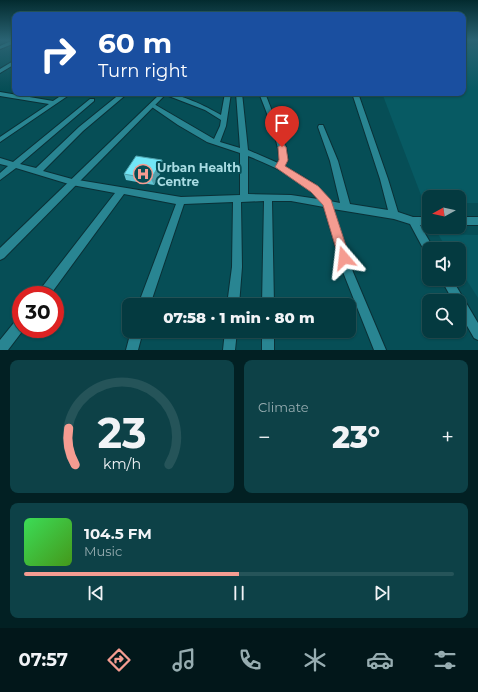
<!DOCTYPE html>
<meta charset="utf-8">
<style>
body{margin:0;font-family:Montserrat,sans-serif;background:#0d4147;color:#f1f3f6;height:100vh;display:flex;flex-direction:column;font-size:15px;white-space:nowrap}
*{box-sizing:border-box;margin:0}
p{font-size:13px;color:#97adb1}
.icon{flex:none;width:22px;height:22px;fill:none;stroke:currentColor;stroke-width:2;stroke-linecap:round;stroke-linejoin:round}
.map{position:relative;height:350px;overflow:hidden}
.panel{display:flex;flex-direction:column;gap:10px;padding:10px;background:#022023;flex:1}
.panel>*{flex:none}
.banner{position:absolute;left:12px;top:12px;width:454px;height:84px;border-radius:8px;box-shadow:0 1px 3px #0004,0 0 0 1px #255459;background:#1a4fa0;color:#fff;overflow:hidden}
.needle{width:26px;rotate:262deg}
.controls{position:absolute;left:422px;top:190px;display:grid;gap:8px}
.controls a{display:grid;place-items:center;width:44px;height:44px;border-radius:8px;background:#043a40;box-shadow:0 1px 3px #0004,0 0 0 1px #255459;font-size:20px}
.speed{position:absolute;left:12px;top:286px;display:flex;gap:8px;font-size:20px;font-weight:700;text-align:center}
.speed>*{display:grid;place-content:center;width:52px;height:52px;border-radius:50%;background:#043a40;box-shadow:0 1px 3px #0004,0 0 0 1px #255459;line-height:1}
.speed .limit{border:6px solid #d22;background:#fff;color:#111}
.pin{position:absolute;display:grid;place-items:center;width:34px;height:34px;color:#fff;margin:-41px -17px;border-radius:50% 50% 50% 0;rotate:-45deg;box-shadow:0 0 4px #0007}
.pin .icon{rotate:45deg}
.me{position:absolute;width:44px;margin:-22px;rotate:343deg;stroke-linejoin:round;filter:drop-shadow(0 0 3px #0008)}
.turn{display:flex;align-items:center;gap:14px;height:84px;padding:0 20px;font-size:18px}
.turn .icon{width:52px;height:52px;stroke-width:2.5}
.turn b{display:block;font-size:28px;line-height:34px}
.big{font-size:30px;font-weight:800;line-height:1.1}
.panel .tile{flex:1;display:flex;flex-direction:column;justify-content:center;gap:6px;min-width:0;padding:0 14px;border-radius:8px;background:#0d4147}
.panel .dial{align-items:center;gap:0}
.dial svg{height:104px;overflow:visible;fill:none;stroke:#255459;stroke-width:7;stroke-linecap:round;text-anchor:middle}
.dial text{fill:#f1f3f6;stroke:none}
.song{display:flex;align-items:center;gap:12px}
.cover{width:48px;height:48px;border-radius:6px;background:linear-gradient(135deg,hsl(130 70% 55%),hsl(100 70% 35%))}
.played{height:4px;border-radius:2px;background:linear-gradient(90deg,#f59c91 50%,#255459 50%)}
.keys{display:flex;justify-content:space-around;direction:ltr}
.heat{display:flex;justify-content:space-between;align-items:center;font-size:22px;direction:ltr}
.panel .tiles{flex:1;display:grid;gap:10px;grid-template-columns:1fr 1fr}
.tile:last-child{grid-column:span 2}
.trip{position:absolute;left:122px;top:298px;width:234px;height:40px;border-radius:8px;background:#043a40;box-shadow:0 1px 3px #0004,0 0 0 1px #255459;font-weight:800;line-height:40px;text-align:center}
.tabs{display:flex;height:64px;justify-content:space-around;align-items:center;background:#02171a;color:#97adb1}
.tabs .icon{width:28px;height:28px}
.tabs .selected{color:#f59c91}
.tabs b{font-size:18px;color:#f1f3f6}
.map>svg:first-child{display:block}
</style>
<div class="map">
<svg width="478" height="350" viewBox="0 0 478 350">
<rect width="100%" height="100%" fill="#064e56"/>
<path fill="#075a63" d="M478 45V203H459V197H429V203H424L382 93H463V46Z
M438 234 478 235V298L459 268V249H447Z"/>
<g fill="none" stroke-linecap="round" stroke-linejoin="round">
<g stroke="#0a3036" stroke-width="2">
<path id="minor" d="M13 40H15V43L0 49V46Z
M15 60V64L0 73V69Z
M0 92 53 101 65 93H72L0 142V137L49 104 0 96Z
M121 93H128L83 131 43 171 72 179 181 197 240 195V153L207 142 178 125 149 105 152 103 154 104 214 139 220 126 221 120 205 110 161 93C179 93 206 106 221 115L225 93H231L226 126 220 142 240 148 236 93H242L248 150 278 163C284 153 264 106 259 93H265L286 147 288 160 284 166 313 183 330 201 340 203 330 161 318 127 319 125H323L338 161 350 204 388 210 380 179 352 93H358L388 179 398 212 413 217H429V225H420L434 249H429V254L425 252 410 224 394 219 333 209 353 272 386 350H374L343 272 324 207 291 201H272L274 305H262L264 201 241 202 242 267 239 305H227L232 267 233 202 184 204 150 305H138L176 204 124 194 50 295H37L39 291 115 193 72 185 16 168 0 180V173L8 166 0 164V158L13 162 90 99H94V101L20 164 36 168 79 127ZM248 156C273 166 301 178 318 199L291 195 248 194Z
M459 217H478V225H459Z
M441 279H452L478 323V340L474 338 459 312V301H453Z
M21 317V329H24L8 350H0V340L17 319Z
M131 331H143L138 350H126Z
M225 331H237L235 350H223Z
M262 331H274V350H262Z"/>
</g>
<g stroke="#0a3036" stroke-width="2">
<path id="tertiary" d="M161 93H167L4 258 0 260V248Z"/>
</g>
<use href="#minor" fill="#298592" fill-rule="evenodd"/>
<use href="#tertiary" fill="#298592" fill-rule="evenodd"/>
</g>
<path fill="#62c6d4" d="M162 160 164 166 154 185 126 180 124 174Z"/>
<path fill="#50a1ac" d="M162 160 164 166 154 185 151 179Z"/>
<path fill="#72e6f6" stroke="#50a1ac" d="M136 156 162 160 151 179 124 174Z"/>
<linearGradient id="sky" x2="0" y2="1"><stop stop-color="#032b2f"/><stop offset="0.45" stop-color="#2a6373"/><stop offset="1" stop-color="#2a6373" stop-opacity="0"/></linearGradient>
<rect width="478" height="89" fill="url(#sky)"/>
<path fill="#f59c91" stroke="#9f655e" d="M282 144 286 147 288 160 285 166 318 186 331 200 350 258 348 262 344 264 340 262 323 205 311 192 275 167 279 160 278 147Z"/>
<defs>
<g id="hospital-ring" transform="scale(1)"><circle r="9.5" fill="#064e56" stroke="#f59c91" stroke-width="1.5"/><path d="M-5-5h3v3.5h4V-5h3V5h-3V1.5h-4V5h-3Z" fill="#f59c91"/></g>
</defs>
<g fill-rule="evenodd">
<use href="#hospital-ring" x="143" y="174"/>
</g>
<g text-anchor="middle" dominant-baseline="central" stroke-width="4" stroke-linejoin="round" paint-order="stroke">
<g font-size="12" font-weight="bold" fill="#a9dce3" stroke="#064e56" text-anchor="start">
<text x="157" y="167">Urban Health<tspan x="157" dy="14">Centre</tspan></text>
</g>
</g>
</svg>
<div class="controls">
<a><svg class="needle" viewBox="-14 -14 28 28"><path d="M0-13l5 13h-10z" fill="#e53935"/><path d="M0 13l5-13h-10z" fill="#97adb1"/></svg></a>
<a><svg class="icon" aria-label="sound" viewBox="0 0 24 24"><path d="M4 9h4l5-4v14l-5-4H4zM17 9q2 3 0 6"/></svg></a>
<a><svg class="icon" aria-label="search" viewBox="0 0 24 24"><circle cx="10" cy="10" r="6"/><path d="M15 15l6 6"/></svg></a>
</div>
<div class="speed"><div class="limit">30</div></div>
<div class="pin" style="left:282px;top:147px;background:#d93025"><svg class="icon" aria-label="arrive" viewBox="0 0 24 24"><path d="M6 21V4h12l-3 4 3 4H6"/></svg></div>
<svg class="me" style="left:344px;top:258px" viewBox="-20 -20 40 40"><path d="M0-17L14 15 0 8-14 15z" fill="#f59c91" stroke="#fff" stroke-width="4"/></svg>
<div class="trip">07:58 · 1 min · 80 m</div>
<div class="banner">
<div class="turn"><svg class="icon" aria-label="right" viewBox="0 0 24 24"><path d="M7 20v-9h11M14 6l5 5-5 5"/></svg><div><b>60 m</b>Turn right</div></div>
</div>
</div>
<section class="panel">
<div class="tiles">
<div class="tile dial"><svg viewBox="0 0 100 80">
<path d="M14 69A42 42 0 1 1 86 69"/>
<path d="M14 69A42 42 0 0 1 9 41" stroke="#f59c91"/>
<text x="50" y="56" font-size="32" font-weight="700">23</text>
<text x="50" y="72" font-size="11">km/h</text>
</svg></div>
<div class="tile"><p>Climate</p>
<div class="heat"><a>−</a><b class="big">23°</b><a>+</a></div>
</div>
<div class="tile">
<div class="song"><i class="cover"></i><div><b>104.5 FM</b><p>Music</p></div></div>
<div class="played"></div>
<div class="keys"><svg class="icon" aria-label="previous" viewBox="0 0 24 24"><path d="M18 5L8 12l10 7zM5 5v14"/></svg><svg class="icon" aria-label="pause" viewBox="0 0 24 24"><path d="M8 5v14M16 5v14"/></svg><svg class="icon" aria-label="next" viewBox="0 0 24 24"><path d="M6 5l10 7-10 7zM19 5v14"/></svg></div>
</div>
</div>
</section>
<nav class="tabs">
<b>07:57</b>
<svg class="icon selected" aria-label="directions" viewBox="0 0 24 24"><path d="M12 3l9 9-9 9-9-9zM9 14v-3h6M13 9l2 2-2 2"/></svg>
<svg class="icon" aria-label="music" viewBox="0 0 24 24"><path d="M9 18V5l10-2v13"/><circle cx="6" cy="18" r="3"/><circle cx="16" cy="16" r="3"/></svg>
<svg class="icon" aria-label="phone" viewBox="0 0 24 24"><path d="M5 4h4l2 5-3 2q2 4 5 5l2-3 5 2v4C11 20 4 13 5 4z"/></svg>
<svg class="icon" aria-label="climate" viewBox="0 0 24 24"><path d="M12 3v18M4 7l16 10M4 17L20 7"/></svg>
<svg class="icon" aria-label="car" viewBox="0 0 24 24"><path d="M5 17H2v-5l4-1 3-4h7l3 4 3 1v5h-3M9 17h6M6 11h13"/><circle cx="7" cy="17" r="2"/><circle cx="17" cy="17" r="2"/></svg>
<svg class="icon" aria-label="filters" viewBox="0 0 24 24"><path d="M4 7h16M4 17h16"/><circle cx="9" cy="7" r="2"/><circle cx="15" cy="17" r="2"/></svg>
</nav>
